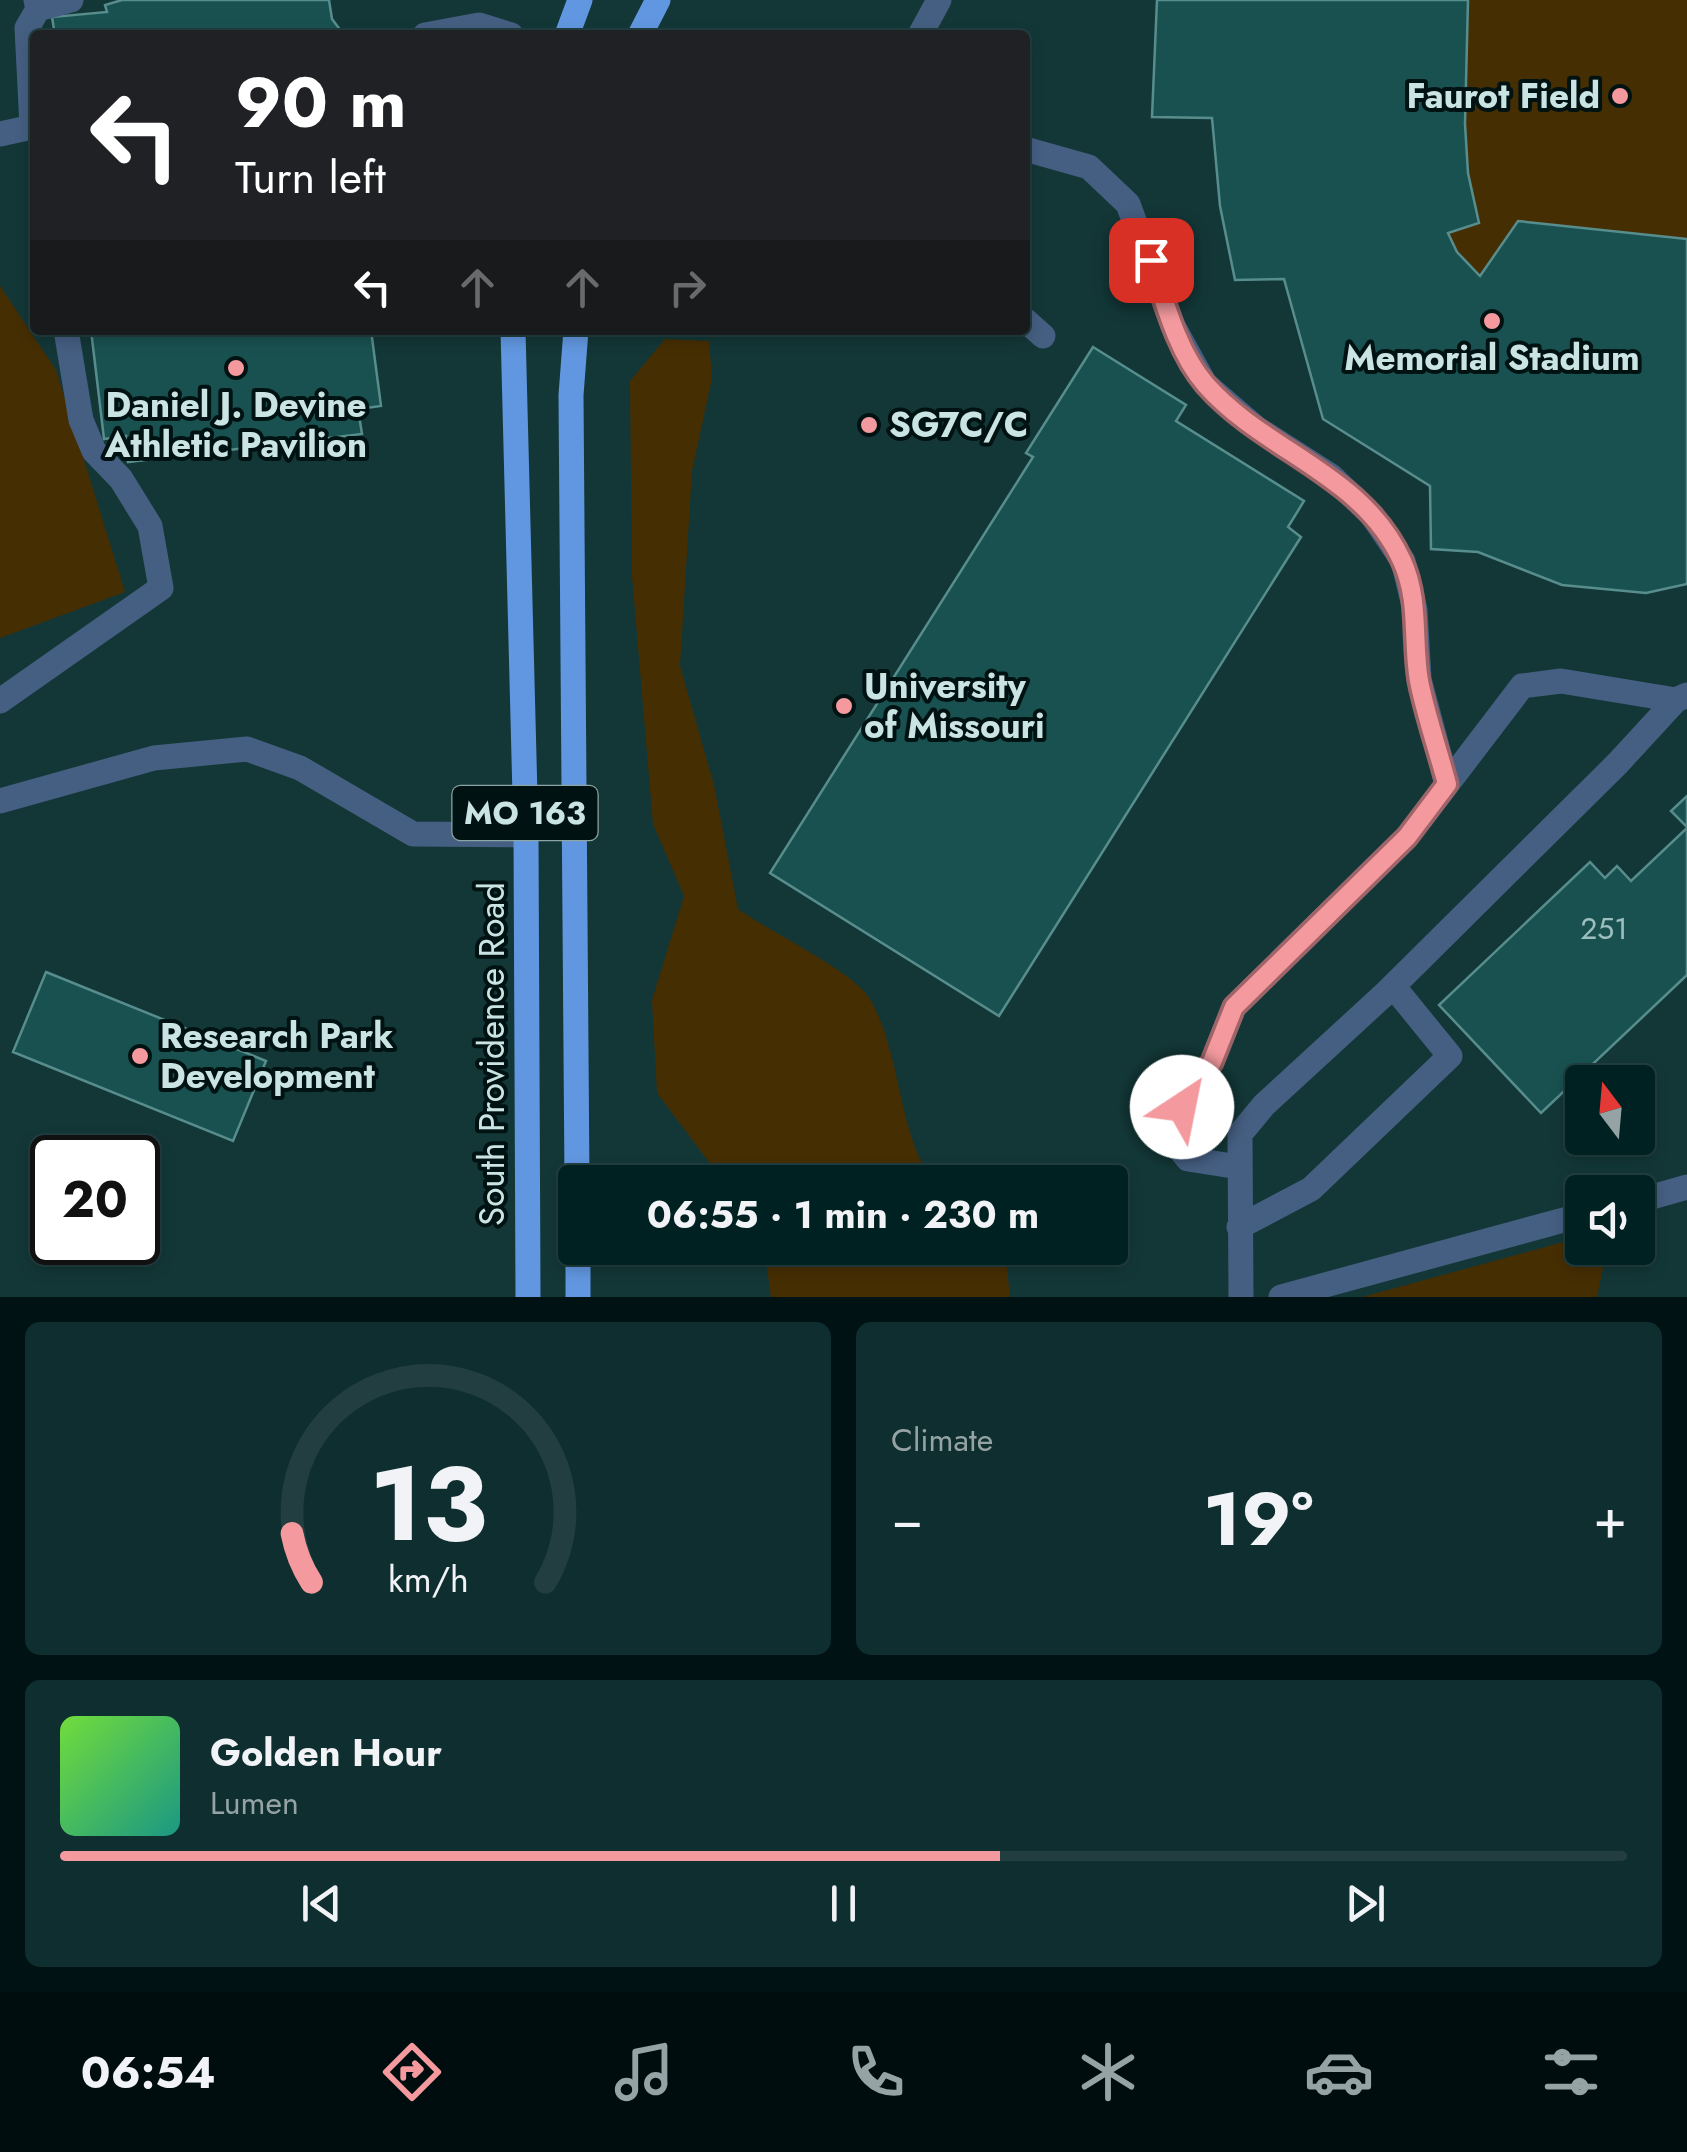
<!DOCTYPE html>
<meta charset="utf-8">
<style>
body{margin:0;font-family:Jost,sans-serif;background:#0e2e2f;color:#f1f3f6;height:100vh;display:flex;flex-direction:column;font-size:38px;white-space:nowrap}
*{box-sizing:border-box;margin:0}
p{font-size:32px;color:#95a3a5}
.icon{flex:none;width:55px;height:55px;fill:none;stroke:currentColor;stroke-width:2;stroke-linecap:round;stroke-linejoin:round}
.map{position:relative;height:1297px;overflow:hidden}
.details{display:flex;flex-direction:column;gap:25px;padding:25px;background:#001213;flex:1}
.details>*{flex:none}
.hud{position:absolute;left:30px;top:30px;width:1000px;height:305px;border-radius:10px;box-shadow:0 5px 15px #0003,0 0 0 2px #223e40;background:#202124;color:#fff;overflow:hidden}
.needle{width:65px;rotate:344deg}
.fabs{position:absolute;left:1565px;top:1065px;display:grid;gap:20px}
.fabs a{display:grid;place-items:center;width:90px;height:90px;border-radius:10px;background:#002122;box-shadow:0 5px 15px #0003,0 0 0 2px #223e40;font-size:50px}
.speed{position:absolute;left:30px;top:1135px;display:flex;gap:20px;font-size:50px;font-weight:700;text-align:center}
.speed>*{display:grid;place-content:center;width:130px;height:130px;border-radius:50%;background:#002122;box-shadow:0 5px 15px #0003,0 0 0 2px #223e40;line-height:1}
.speed .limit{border:5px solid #111;border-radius:15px;background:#fff;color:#111}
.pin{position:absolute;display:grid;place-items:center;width:85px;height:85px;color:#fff;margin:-42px;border-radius:20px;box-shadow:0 5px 15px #0006}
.me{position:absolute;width:110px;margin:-55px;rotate:34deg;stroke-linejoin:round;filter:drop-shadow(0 0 8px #0008)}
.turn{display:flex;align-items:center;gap:35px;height:210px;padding:0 40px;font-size:45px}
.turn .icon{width:130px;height:130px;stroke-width:2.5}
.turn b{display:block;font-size:70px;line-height:85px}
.lanes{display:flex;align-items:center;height:95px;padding:0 40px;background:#0003;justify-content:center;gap:50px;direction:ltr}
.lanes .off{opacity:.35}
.big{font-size:75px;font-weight:700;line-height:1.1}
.details .tile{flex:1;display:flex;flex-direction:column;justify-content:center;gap:15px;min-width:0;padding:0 35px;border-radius:15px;background:#0e2e2f}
.details .dial{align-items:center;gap:0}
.dial svg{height:260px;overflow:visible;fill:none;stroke:#223e40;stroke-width:7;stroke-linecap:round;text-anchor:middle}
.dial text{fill:#f1f3f6;stroke:none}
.song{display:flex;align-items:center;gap:30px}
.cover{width:120px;height:120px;border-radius:15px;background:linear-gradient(135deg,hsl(100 70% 55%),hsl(170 70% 35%))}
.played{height:10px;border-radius:5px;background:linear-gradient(90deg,#f49a9f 60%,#223e40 60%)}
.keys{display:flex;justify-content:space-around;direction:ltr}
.heat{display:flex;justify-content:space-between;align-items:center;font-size:55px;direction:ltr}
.details .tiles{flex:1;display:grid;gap:25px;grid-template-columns:1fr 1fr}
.tile:last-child{grid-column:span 2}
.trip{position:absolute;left:558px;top:1165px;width:570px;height:100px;border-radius:10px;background:#002122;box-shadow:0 5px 15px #0003,0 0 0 2px #223e40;font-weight:700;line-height:100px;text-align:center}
.tab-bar{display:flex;height:160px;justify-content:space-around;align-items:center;background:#000d0e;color:#95a3a5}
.tab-bar .icon{width:70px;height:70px}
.tab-bar .selected{color:#f49a9f}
.tab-bar b{font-size:45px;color:#f1f3f6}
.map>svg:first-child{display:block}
</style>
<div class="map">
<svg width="1687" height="1297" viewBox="0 0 1687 1297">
<rect width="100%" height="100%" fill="#002c2d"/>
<path fill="#133737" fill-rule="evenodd" d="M0 0H1687V1297H0ZM35 35H1025V330H35ZM1582 1082H1638V1138H1582ZM52 1158H138V1242H52ZM575 1182H1110V1248H575ZM1582 1192H1638V1248H1582Z"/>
<path fill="#462e03" d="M1157 0H1687V584L1646 593 1562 585 1478 552 1431 549 1430 486 1323 419 1284 280H1235L1220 206 1212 118 1152 117Z
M0 286 56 370 125 592 0 638Z
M665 339 709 341 712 378 692 471 680 666 714 785 738 909C769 931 848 969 867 995 902 1046 898 1145 936 1182H724L657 1093 652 1000 684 896 653 824 632 576 630 381Z
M1582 1237V1248H1607L1597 1297H1362Z
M764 1248H999L1006 1259 1010 1297H771Z"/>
<path fill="#195151" stroke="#588d8e" stroke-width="2.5" d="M122 0H329L332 19 344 35H55L52 17 107 12 105 5Z
M1157 0H1468L1465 124 1468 173 1479 223 1448 233 1457 252 1480 276 1518 221 1687 239V584L1646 593 1562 585 1478 552 1431 549 1430 486 1323 419 1284 279 1235 280 1220 206 1212 118 1152 117Z
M91 330H371L381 406 358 409 362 434 128 462 126 436 104 439Z
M1093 347 1186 405 1176 421 1304 501 1288 527 1301 537 999 1016 770 873 1033 457 1026 453Z
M1687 796V827L1671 811Z
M1687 828V975L1541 1113 1439 1005 1590 862 1605 878 1617 866 1631 881Z
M46 972 266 1061 233 1141 13 1052Z"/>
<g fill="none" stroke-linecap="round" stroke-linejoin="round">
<path stroke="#455f82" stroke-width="25" d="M36 0 38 9 71 0
M425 35 479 25 511 35
M920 35 939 0
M0 134 32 127 27 28 38 9
M1025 149 1089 167 1128 204 1173 326 1205 384 1256 428 1331 476 1372 515 1403 561 1415 610 1419 679 1447 784
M1025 320 1043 336
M0 701 161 588 150 526 121 479 94 451 81 420 66 330
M0 801 154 758 247 749 300 768 413 834 526 835
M1239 1167 1188 1159 1174 1142 1182 1107 1212 1062 1234 1007 1407 837 1522 686 1561 681 1676 700 1687 695
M1638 1201 1687 1187
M1239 1227 1311 1189 1450 1056 1393 986
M1241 1297 1240 1134 1264 1105 1387 992 1618 763 1676 700
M1281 1297 1582 1215"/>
<path stroke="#6197e0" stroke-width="25" d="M567 35 580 0
M640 35 658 0
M513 330 526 835 528 1297
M576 330 571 395 577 1182
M578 1248V1297"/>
</g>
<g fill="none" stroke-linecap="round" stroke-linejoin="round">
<g stroke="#9f6467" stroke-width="25">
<path id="route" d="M1151 260C1164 300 1177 352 1206 385 1265 452 1363 474 1402 561 1420 600 1412 641 1419 681 1426 716 1438 750 1447 784L1407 837 1234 1007 1212 1062 1182 1107"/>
</g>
<use href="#route" stroke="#f49a9f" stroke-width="18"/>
</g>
<g fill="#f49a9f" stroke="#001212" stroke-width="4">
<circle cx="1620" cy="96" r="10"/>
<circle cx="1492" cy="321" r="10"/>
<circle cx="236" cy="368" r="10"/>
<circle cx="869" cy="425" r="10"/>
<circle cx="844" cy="706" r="10"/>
<circle cx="140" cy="1056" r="10"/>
</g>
<g text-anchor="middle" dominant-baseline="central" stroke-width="8" stroke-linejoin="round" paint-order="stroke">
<g font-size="30" fill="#9dbfbe">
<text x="1604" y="928">251</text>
</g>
<rect fill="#001212" stroke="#8da5a4" stroke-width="2.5" x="452.5" y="786" width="145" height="54" rx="8"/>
<g font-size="32" font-weight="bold" fill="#c9e4e3">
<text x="525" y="813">MO 163</text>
</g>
<g font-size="35" font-weight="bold" fill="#c9e4e3" stroke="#001212" text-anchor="start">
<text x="1600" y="96" text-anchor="end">Faurot Field</text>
<text x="1492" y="358" text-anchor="middle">Memorial Stadium</text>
<text x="236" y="405" text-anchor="middle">Daniel J. Devine<tspan x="236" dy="40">Athletic Pavilion</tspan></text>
<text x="889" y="425">SG7C/C</text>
<text x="864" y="686">University<tspan x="864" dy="40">of Missouri</tspan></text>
<text x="160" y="1036">Research Park<tspan x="160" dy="40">Development</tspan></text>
</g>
<g font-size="35" fill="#c9e4e3" stroke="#001212">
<text transform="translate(492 1054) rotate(-90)">South Providence Road</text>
</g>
</g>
</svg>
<div class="fabs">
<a><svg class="needle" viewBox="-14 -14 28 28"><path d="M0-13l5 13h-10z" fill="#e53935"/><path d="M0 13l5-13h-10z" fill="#95a3a5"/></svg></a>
<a><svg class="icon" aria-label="sound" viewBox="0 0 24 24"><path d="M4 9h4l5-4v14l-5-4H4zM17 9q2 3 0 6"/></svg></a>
</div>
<div class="speed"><div class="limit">20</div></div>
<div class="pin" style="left:1151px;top:260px;background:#d93025"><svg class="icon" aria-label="arrive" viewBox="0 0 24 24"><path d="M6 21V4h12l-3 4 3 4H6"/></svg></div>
<svg class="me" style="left:1182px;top:1107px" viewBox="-20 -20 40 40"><circle r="19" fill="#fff"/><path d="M0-13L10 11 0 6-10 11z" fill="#f49a9f"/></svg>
<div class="trip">06:55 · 1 min · 230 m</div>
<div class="hud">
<div class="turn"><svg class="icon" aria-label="left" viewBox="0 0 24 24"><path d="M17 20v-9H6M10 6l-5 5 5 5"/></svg><div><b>90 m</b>Turn left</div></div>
<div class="lanes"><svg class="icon" aria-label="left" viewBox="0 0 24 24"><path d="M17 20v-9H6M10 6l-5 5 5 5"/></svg><svg class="icon off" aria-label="ahead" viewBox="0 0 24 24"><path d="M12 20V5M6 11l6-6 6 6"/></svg><svg class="icon off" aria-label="ahead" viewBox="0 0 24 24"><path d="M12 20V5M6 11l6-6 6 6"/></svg><svg class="icon off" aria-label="right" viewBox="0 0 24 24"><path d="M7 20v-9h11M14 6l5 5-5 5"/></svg></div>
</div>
</div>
<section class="details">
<div class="tiles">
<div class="tile dial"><svg viewBox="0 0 100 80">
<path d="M14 69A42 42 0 1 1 86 69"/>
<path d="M14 69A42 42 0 0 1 8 54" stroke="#f49a9f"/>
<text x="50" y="56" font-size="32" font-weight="700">13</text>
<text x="50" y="72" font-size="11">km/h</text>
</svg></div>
<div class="tile"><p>Climate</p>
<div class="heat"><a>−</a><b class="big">19°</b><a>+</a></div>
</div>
<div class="tile">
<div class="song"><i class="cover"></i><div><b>Golden Hour</b><p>Lumen</p></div></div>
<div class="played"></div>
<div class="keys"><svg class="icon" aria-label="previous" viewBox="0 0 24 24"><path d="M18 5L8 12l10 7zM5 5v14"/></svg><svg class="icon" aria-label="pause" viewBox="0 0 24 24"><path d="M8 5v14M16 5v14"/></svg><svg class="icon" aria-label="next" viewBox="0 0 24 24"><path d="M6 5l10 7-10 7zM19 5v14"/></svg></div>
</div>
</div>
</section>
<nav class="tab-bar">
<b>06:54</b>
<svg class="icon selected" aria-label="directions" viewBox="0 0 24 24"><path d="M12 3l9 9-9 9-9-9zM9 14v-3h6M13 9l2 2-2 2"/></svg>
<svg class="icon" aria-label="music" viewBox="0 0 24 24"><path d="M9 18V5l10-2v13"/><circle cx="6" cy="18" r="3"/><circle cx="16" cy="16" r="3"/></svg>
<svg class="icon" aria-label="phone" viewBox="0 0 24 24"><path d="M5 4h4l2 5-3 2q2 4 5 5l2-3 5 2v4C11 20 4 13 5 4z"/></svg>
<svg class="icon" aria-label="climate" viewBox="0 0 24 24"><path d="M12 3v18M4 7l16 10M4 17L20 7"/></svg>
<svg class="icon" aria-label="car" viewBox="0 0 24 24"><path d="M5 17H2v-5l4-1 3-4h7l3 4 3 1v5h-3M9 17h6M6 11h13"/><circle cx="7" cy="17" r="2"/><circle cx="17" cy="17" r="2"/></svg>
<svg class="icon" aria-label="filters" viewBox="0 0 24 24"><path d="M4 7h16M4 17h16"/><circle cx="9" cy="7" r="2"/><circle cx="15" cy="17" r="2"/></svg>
</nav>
